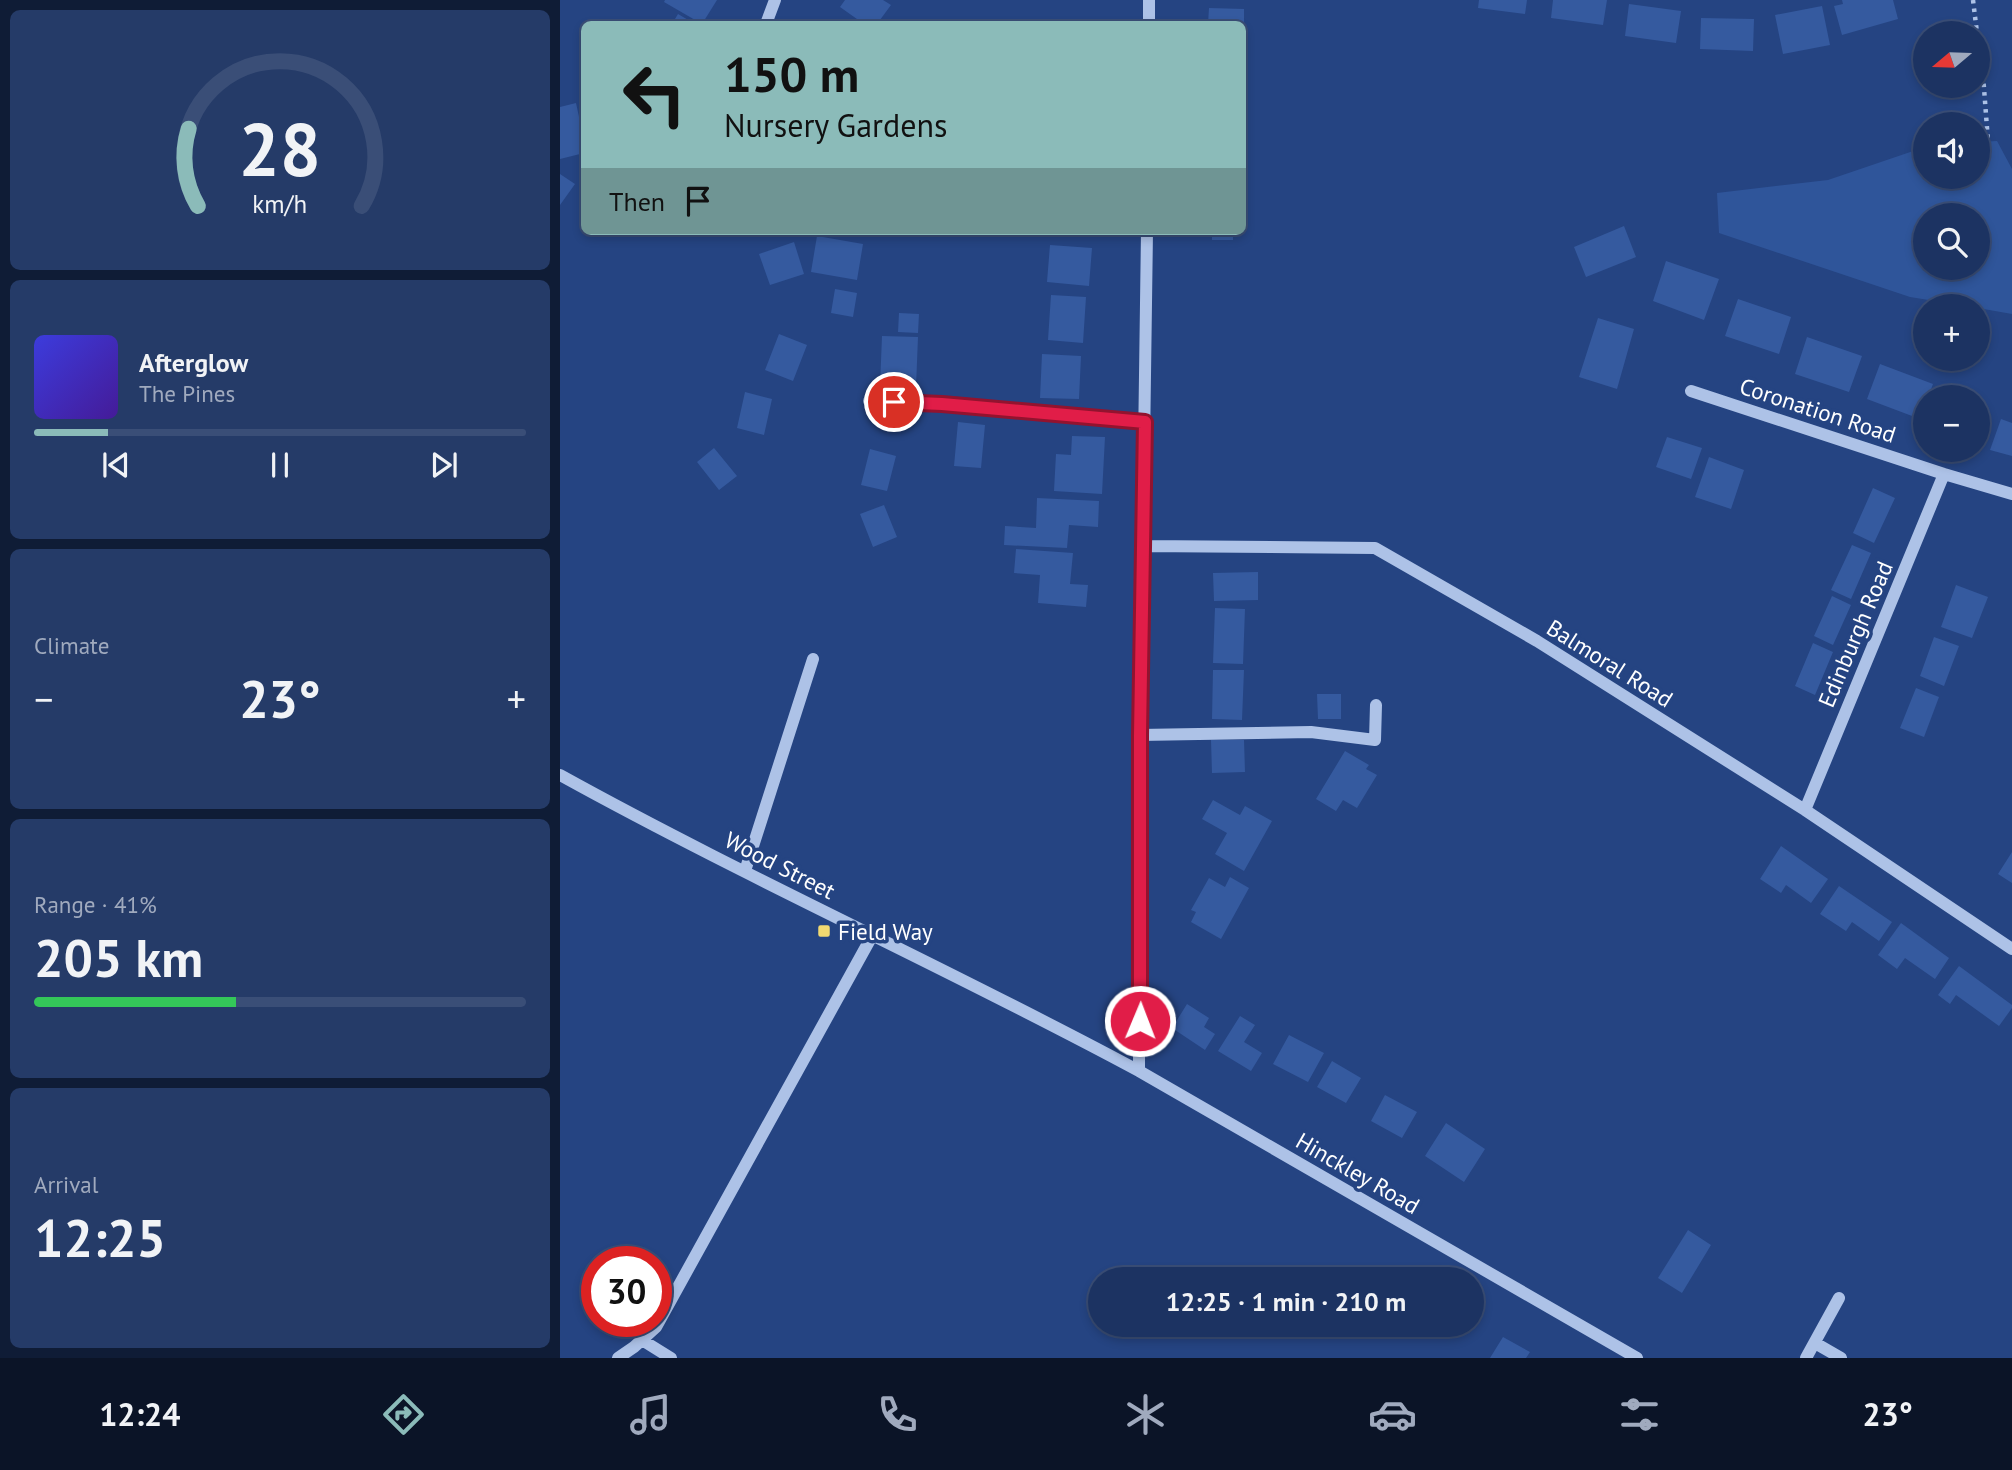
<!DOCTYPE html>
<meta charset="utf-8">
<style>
body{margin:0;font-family:"PT Sans",sans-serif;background:#253b68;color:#f1f3f6;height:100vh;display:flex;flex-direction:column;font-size:26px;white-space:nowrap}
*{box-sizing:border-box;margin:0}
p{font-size:23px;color:#a0aabe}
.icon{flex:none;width:38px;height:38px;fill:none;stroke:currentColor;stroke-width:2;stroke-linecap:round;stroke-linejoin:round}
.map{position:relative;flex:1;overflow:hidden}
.drawer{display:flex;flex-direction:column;gap:10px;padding:10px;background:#0f1c36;width:560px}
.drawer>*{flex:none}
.hud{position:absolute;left:21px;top:21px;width:665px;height:214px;border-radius:10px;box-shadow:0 4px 10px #0003,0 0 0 2px #3a4e77;background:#8bbbb9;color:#111;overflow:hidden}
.needle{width:46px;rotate:251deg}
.controls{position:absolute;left:1353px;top:21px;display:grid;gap:14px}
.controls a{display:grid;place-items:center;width:77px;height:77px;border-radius:50%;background:#1c3362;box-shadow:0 4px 10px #0003,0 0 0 2px #3a4e77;font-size:35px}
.speed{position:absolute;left:21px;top:1246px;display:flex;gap:14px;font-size:35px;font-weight:700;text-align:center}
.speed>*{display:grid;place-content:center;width:91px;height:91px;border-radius:50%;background:#1c3362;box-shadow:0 4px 10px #0003,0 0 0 2px #3a4e77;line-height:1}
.speed .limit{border:10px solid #d22;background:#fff;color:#111}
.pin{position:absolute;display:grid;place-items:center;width:60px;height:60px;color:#fff;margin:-30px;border:4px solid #fff;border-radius:50%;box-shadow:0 2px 7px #0007}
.me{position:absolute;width:77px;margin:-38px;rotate:1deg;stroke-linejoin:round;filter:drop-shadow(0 0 5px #0008)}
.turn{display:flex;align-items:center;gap:24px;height:147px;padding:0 28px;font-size:32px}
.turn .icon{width:91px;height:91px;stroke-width:2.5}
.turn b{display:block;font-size:49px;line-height:60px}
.then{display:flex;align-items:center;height:66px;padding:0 28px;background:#0003;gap:14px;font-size:26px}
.big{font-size:52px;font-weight:800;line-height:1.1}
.drawer .tile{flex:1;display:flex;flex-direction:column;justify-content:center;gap:10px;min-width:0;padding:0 24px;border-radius:10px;background:#253b68}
.drawer .dial{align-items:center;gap:0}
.dial svg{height:182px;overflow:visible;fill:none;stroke:#3a4e77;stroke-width:7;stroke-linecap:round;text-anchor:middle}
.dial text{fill:#f1f3f6;stroke:none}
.song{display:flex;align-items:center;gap:21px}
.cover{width:84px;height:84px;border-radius:10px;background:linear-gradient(135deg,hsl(240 70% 55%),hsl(260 70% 35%))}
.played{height:7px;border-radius:4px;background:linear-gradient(90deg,#8bbbb9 15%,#3a4e77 15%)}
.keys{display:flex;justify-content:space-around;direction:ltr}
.heat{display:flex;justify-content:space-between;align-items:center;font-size:38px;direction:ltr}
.charge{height:10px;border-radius:5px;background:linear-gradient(90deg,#34c759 41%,#3a4e77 0)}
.trip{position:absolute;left:528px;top:1267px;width:396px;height:70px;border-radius:35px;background:#1c3362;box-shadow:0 4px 10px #0003,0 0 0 2px #3a4e77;font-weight:800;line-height:70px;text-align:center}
.dock{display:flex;height:112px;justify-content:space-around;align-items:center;background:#0b1427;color:#a0aabe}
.dock .icon{width:49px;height:49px}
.dock .active{color:#8bbbb9}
.dock b{font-size:32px;color:#f1f3f6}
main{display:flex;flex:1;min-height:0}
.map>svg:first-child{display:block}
</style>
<main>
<section class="drawer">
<div class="tile dial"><svg viewBox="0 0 100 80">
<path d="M14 69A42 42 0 1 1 86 69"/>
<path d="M14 69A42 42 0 0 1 10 35" stroke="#8bbbb9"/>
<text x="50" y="56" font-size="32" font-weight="700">28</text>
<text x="50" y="72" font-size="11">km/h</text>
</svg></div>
<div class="tile">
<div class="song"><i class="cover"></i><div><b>Afterglow</b><p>The Pines</p></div></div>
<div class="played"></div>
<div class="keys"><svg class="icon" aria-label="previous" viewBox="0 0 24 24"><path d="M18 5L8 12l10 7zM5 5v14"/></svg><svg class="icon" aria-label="pause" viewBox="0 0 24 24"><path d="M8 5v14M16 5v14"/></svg><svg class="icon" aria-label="next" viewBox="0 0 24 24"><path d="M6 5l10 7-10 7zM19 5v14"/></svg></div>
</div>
<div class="tile"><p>Climate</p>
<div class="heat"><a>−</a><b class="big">23°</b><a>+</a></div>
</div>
<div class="tile"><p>Range · 41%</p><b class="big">205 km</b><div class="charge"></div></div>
<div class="tile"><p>Arrival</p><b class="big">12:25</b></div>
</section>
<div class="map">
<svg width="1452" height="1358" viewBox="0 0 1452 1358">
<rect width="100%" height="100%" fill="#254482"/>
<path fill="#2f559a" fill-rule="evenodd" d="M1437 141 1452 169V314L1418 308V306H1406L1350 297 1159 233 1157 193 1268 180 1365 147V177H1418V142ZM1365 215H1418V268H1365Z"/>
<path fill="#355a9f" d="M105 0H157L142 24 104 2Z
M285 0H323L331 5 317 24H304L280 7Z
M919 0H967L965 14 918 8Z
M993 0H1047L1043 25 991 18Z
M1282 0H1333L1338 19 1282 35 1274 6 1283 4Z
M1069 4 1121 11 1116 43 1065 36Z
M1262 6 1270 45 1223 54 1215 15Z
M649 8 684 9V24H648Z
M118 14 135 24H112Z
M1141 18 1194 19 1193 51 1140 49Z
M16 103 24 140V153L0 159V107Z
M0 174 15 184 0 205Z
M1064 226 1076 257 1026 277 1014 247Z
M652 231H673V240H652Z
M257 236 303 244 297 280 251 272Z
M234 242 244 274 210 285 199 254Z
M490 245 532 248 529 286 487 282Z
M1106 261 1159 279 1144 320 1093 301Z
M275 289 297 293 293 317 271 313Z
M491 295 526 297 523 343 488 340Z
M1178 299 1231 317 1219 354 1165 336Z
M339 313 359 314 358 333 338 332Z
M1038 318 1074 329 1057 389 1019 377Z
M219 334 247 345 233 381 205 370Z
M322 336 358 337 356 387 320 386Z
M1247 337 1302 356 1289 392 1235 374Z
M482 354 521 356 519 399 480 398Z
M1320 364 1373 384 1368 397H1365V404L1360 419 1307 399Z
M185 392 212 399 204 435 177 428Z
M1441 419 1452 423V456L1430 450Z
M398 422 425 425 421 468 394 466Z
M512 436 545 437 542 494 494 491 496 454 511 455Z
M1107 437 1142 448 1131 479 1096 467Z
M154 448 177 476 159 490 137 462Z
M310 449 336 456 327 491 301 485Z
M1149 457 1184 470 1171 509 1135 497Z
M1313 488 1335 498 1314 543 1293 533Z
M477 498 539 501 538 527 509 525 507 548 444 545 445 526 476 528Z
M324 505 337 537 313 547 300 514Z
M1292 545 1311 553 1291 599 1271 590Z
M456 549 513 553 510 584 528 585 526 607 478 603 480 575 454 573Z
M698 572V600L654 601 653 573Z
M1396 585 1428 597 1412 638 1381 627Z
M1272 596 1291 605 1273 645 1254 636Z
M655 608 685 609 683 664 653 663Z
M1374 637 1399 646 1384 686 1360 676Z
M1253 643 1273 652 1255 695 1235 686Z
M653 670H684L682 720 652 719Z
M1356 688 1379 697 1364 737 1340 728Z
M757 694H781V719H758Z
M651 740H684L685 772 652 773Z
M785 751 809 765 806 769 817 775 797 808 783 800 776 811 756 799Z
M653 800 680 815 685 806 712 821 684 871 655 854 667 833 642 819Z
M1221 846 1268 879 1251 903 1226 885 1221 893 1200 879Z
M1452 852V883L1438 874Z
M670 877 689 888 661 939 631 922 636 912 631 910 649 878 665 887Z
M1279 886 1332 922 1319 941 1292 922 1286 931 1260 914Z
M1341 923 1389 958 1375 979 1345 958 1337 969 1318 955Z
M1399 966 1452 1005V1008L1439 1026 1396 995 1390 1004 1378 995Z
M627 1004 649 1018 644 1027 655 1034 645 1050 612 1028Z
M680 1016 695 1025 684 1042 702 1053 691 1071 658 1051Z
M729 1035 764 1053 748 1082 713 1064Z
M772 1061 801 1078 786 1103 757 1087Z
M825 1095 857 1112 842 1138 811 1121Z
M886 1123 925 1149 904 1182 865 1156Z
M1128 1230 1151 1245 1122 1293 1098 1278Z
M943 1337 970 1352 966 1358H930Z"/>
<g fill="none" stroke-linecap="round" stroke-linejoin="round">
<path stroke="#adc2e7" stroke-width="4.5" stroke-dasharray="3.5 5" stroke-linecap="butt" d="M1413 0 1417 33
M1418 33 1423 75 1428 141"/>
<path stroke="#adc2e7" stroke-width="12" d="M206 24 215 0
M589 24V0
M1131 391 1384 474 1452 494
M309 401 382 404 585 422
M583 546 815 548 977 641 1245 810 1452 949
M580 735 751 732 815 740 816 705
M0 775C190 880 388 968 579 1071L1077 1358
M1245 810 1384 474
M185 871 253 659
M579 1071 580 735 587 231
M82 1340 111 1358
M1255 1343 1281 1358
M58 1358 74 1347 96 1327 312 936
M1246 1358 1279 1298"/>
</g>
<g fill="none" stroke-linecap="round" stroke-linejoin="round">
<g stroke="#92132f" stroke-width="18">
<path id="route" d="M334 402 382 404 585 422 580 735V1021"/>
</g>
<use href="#route" stroke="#e11d48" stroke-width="12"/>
</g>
<rect fill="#f1d971" stroke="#254482" stroke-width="2.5" x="257" y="924" width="14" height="14" rx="3.5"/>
<g text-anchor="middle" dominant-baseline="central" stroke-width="7" stroke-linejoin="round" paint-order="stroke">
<g font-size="23" fill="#fff" stroke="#254482">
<text transform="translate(1258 410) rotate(18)">Coronation Road</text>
<text transform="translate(1295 634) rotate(-67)">Edinburgh Road</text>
<text transform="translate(1050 663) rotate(32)">Balmoral Road</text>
<text transform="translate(220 865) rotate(27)">Wood Street</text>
<text transform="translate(798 1173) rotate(30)">Hinckley Road</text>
</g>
<g font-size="23" fill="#fff" stroke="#254482" text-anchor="start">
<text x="278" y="931">Field Way</text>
</g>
</g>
</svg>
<div class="controls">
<a><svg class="needle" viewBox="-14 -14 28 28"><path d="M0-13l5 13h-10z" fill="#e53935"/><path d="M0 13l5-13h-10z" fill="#a0aabe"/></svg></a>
<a><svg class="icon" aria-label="sound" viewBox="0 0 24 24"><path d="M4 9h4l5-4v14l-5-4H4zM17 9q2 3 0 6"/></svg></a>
<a><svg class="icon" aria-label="search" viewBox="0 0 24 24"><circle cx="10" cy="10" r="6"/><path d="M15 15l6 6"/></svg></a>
<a>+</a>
<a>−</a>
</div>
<div class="speed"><div class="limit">30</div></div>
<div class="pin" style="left:334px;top:402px;background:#d93025"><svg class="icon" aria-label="arrive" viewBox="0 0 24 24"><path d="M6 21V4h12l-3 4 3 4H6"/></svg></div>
<svg class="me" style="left:580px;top:1021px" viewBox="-20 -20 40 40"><circle r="17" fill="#e11d48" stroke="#fff" stroke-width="3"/><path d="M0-11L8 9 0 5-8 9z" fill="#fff"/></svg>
<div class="trip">12:25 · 1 min · 210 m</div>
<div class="hud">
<div class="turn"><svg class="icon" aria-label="left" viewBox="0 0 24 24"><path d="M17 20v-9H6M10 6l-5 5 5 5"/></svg><div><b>150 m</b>Nursery Gardens</div></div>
<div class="then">Then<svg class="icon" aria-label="arrive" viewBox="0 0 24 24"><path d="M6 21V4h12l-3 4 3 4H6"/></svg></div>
</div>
</div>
</main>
<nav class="dock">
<b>12:24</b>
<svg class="icon active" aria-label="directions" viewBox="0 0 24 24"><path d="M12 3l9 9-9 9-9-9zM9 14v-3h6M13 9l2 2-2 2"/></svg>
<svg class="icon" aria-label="music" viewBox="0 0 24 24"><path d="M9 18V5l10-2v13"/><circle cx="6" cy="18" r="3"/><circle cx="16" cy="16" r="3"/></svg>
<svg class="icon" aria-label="phone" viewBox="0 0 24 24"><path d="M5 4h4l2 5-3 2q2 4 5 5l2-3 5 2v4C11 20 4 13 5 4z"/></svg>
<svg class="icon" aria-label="climate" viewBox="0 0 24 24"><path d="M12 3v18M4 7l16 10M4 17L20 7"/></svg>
<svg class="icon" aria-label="car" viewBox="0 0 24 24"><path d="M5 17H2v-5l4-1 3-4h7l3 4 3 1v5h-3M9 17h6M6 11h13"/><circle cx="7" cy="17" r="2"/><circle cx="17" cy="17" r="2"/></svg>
<svg class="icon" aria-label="filters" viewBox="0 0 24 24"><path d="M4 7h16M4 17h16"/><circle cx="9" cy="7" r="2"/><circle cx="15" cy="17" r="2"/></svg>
<b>23°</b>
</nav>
